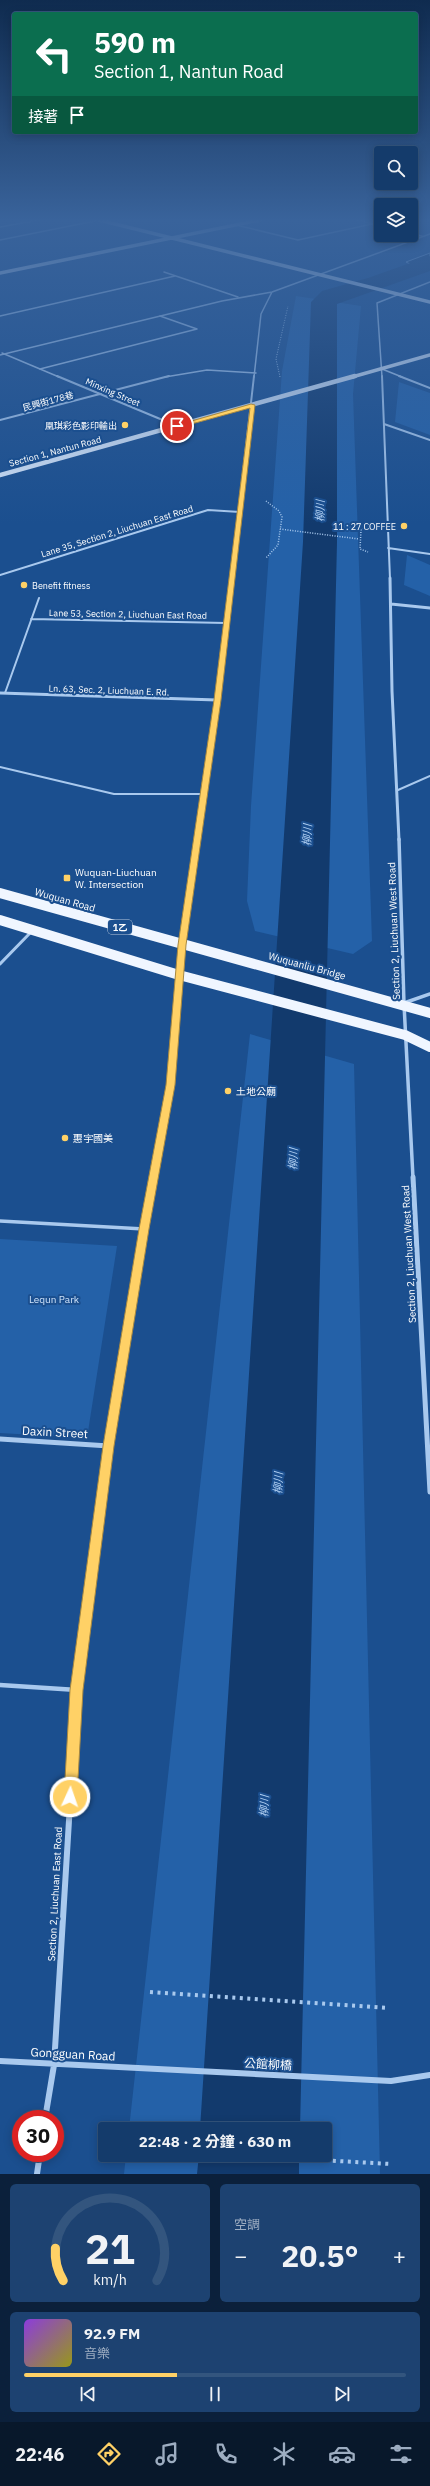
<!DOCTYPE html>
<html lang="zh-TW">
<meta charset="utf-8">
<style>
body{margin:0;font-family:"IBM Plex Sans","Noto Sans TC",sans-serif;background:#1d4271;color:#f1f3f6;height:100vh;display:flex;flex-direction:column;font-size:15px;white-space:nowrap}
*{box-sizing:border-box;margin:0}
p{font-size:13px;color:#9dadc1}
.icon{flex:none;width:22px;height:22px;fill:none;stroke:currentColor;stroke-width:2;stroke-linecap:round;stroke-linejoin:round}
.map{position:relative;height:2174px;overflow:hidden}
.panel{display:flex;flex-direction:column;gap:10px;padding:10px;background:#0b203b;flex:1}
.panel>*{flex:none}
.top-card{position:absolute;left:12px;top:12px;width:406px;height:122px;border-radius:4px;box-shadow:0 2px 10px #0003,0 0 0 1px #33557e;background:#0b6e4f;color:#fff;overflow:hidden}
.tools{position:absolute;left:374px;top:146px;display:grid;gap:8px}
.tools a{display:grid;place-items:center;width:44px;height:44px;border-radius:4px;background:#143b6b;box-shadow:0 2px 10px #0003,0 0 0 1px #33557e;font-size:20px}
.speed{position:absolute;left:12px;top:2110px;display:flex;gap:8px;font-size:20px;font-weight:700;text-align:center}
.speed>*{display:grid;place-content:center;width:52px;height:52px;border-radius:50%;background:#143b6b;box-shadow:0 2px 10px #0003,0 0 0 1px #33557e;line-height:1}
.speed .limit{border:6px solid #d22;background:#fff;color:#111}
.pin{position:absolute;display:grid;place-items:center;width:34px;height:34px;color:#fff;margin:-17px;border:2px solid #fff;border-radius:50%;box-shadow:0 1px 4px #0007}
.me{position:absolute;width:44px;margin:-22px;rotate:3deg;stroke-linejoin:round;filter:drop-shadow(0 0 3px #0008)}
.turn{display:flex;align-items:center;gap:14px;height:84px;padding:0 16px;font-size:18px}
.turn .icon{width:52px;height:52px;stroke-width:2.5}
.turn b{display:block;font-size:28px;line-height:34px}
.then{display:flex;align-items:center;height:38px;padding:0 16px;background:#0003;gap:8px;font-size:15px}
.big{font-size:30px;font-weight:700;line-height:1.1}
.panel .card{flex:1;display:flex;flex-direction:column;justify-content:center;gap:6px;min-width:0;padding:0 14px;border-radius:6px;background:#1d4271}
.panel .dial{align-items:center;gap:0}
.dial svg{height:104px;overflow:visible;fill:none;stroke:#33557e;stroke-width:7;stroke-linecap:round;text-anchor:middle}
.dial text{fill:#f1f3f6;stroke:none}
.song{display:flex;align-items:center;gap:12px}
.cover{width:48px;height:48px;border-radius:6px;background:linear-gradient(135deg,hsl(270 70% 55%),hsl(60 70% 35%))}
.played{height:4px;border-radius:2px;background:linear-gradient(90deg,#ffd166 40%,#33557e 40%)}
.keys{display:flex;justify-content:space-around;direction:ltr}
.heat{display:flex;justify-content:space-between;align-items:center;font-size:22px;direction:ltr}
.panel .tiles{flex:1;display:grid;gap:10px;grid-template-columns:1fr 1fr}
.card:last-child{grid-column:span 2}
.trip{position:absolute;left:98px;top:2122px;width:234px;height:40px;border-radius:4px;background:#143b6b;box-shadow:0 2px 10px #0003,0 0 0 1px #33557e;font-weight:700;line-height:40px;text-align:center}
.tab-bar{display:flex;height:64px;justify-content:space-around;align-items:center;background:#08182b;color:#9dadc1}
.tab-bar .icon{width:28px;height:28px}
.tab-bar .current{color:#ffd166}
.tab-bar b{font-size:18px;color:#f1f3f6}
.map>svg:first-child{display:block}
</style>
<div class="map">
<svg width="430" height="2174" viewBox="0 0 430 2174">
<rect width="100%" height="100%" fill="#1b4f8f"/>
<path fill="#2461a8" d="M296 296 361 306 353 394 372 941 353 954 255 931 247 901 251 806 282 371Z
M399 382 430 393V435L395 422Z
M407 555 430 565V596L404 585Z
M250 1034 354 1064 380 2174H124L126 2155H325V2129H129Z
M0 1239 117 1246 87 1438 0 1433Z"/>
<path fill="#123a6d" stroke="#9cc4f0" d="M430 253V268L387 282 370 279 410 269 412 265 406 262Z"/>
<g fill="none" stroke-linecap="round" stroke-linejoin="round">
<path fill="#123a6d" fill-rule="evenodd" d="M430 256V271L337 304V542L300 2129H200L303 542 311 302 322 291 368 278Z
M199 2155H299V2174H197Z"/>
<path stroke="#a9c9ee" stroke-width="1" stroke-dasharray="1 1.5" stroke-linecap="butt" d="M280 377 276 359 288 306"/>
<path stroke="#a9c9ee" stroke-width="1.5" stroke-dasharray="1 1.5" stroke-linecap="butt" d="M266 501 279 511 282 517 278 545 266 558
M368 526 361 530 360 549 368 552
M280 529 359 539"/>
<path stroke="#a9c9ee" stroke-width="4" stroke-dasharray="3 4.5" stroke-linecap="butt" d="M150 1992 389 2008
M228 2155 392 2164"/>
<path stroke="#a9c9ee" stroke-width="1.5" d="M0 227 39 220
M0 240 100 220
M164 272 238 297
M0 316 175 276
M40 369 197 329 160 316"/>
<path stroke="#a9c9ee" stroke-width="2" d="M31 619 226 623
M5 693 39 598
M0 767 114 794H202
M398 790 430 776"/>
<path stroke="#a9c9ee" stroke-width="3" d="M0 964 32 931"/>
<path stroke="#a9c9ee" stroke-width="3.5" d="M0 1221 144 1229"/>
<path stroke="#a9c9ee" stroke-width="4.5" d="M0 1685 77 1690"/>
<path stroke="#a9c9ee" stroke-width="1.5" d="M358 220 381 226
M236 225 298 240 372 224
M411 234 422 236
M2 353 59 377
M0 355 222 301 272 292 430 234
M382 369 402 377
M165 377 207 370 256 373
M254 377 261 314 272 292
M382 377 377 303 430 282"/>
<path stroke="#a9c9ee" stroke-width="2" d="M57 376 177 426
M382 376 390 579
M399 376 430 388
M0 420 169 376
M384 424 430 440
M388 548 430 554
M0 575 208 510 240 512
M231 579 254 376"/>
<path stroke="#a9c9ee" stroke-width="3" d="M390 578 392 691 399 840
M391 604 430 608
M0 693 217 700
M197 840 217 700 231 578"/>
<path stroke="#a9c9ee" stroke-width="3.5" d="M399 839 404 1004 413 1178
M404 1003 430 994
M154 1178 171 1085 182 945 197 839"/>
<path stroke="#a9c9ee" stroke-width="5" d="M413 1177 430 1492
M0 1439 109 1446
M87 1613 109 1446 154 1177"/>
<path stroke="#a9c9ee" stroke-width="6" d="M0 2061 391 2081 430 2075
M45 2119 54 2065 77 1690 87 1612
M37 2174 40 2153"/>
<path stroke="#d6e6fa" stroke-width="3.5" d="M99 220 430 302
M0 273 260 220
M352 377 430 355"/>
<path stroke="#d6e6fa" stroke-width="4.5" d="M0 475 355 376"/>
<path stroke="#f0f6ff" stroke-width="10" d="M0 893 430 1013
M0 920 179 975 405 1035 430 1047"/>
</g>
<linearGradient id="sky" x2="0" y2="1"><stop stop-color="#0f2b4f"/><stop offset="0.42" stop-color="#39639b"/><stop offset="1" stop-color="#39639b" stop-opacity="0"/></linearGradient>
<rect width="430" height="524" fill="url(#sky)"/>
<path fill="#ffd166" stroke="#a68842" d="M251 404 255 405 221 700 186 945 175 1085 149 1229 114 1446 83 1690 77 1797 75 1802 70 1804 66 1802 64 1797 70 1690 103 1446 139 1229 166 1085 178 945 214 700 250 408 177 428 174 426Z"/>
<g fill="#ffd166" stroke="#1b4f8f" stroke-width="1.5">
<circle cx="125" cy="425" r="4"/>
<circle cx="404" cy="526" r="4"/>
<circle cx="24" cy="585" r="4"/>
<rect x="63" y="874" width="8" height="8" rx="2"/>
<circle cx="228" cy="1091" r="4"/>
<circle cx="65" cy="1138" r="4"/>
</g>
<g text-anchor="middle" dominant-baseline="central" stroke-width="4" stroke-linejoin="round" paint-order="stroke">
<g font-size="9" fill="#fff" stroke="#1b4f8f">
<text transform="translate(113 392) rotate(23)">Minxing Street</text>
<text transform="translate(48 401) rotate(-15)">民興街178巷</text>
<text transform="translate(55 451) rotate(-15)">Section 1, Nantun Road</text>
<text transform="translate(117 531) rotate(-17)">Lane 35, Section 2, Liuchuan East Road</text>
<text transform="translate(128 614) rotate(1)">Lane 53, Section 2, Liuchuan East Road</text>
<text transform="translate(109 690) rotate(2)">Ln. 63, Sec. 2, Liuchuan E. Rd.</text>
</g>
<g font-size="9" fill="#fff" stroke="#1b4f8f" text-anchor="end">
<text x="117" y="425">凰琪彩色影印輸出</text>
<text x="396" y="526">11 : 27 COFFEE</text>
<text x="32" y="585" text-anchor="start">Benefit fitness</text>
</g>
<rect fill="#1b4f8f" stroke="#bbcadd" stroke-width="1" x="108" y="920" width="24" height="14" rx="3"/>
<g font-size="9" font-weight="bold" fill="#fff">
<text x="120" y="927">1乙</text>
</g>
<g font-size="10" fill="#fff" stroke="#1b4f8f" text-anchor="start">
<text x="75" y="872">Wuquan-Liuchuan<tspan x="75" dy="12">W. Intersection</tspan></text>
<text x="236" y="1091">土地公廟</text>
<text x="73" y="1138">惠宇國美</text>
</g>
<g font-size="10" fill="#fff" stroke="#1b4f8f">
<text transform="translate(65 900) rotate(16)">Wuquan Road</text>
<text transform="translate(394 931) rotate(-92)">Section 2, Liuchuan West Road</text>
<text transform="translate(307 966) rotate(15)">Wuquanliu Bridge</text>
<text transform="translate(409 1254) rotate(-93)">Section 2, Liuchuan West Road</text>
<text transform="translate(55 1894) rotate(-87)">Section 2, Liuchuan East Road</text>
</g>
<g font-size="10" fill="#cfe3fa" stroke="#1b4f8f">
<text x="54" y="1299">Lequn Park</text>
</g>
<g font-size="11" font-style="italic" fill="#b5d3f5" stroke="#1b4f8f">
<text transform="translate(320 511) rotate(-89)">柳川</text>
<text transform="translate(307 835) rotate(-87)">柳川</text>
<text transform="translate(293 1159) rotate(-87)">柳川</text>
<text transform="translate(278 1483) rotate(-87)">柳川</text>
<text transform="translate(264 1806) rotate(-87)">柳川</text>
</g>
<g font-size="12" fill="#fff" stroke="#1b4f8f">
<text transform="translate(55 1432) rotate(3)">Daxin Street</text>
<text transform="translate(73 2054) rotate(3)">Gongguan Road</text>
<text transform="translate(268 2064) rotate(3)">公館柳橋</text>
</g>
</g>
</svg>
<div class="tools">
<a><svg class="icon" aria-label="search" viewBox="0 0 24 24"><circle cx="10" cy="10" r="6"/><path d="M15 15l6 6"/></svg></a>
<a><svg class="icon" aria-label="layers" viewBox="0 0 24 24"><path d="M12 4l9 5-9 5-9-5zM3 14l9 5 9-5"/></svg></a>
</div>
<div class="speed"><div class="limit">30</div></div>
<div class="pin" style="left:177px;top:426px;background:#d93025"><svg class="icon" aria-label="arrive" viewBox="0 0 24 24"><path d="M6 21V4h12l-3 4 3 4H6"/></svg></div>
<svg class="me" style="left:70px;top:1797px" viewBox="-20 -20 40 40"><circle r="17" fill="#ffd166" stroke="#fff" stroke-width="3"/><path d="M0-11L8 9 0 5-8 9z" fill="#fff"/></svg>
<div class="trip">22:48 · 2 分鐘 · 630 m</div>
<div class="top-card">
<div class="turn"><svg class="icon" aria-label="left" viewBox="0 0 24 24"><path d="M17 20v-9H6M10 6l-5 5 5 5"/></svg><div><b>590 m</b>Section 1, Nantun Road</div></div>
<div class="then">接著<svg class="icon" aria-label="arrive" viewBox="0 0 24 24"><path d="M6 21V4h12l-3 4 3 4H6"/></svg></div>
</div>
</div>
<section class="panel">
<div class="tiles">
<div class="card dial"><svg viewBox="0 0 100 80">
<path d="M14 69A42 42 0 1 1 86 69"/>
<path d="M14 69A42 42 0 0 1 8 44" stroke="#ffd166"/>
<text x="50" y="56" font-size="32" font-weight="700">21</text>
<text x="50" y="72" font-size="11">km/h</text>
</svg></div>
<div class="card"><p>空調</p>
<div class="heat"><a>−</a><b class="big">20.5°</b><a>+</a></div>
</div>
<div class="card">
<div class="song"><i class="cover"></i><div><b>92.9 FM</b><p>音樂</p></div></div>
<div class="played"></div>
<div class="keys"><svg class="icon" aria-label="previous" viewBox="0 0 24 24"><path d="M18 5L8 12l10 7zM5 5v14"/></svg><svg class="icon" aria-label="pause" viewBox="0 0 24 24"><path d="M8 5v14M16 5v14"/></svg><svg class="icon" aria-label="next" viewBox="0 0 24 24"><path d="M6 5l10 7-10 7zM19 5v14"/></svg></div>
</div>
</div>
</section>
<nav class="tab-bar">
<b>22:46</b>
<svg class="icon current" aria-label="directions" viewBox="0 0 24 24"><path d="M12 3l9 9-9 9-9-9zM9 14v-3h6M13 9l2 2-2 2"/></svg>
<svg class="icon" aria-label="music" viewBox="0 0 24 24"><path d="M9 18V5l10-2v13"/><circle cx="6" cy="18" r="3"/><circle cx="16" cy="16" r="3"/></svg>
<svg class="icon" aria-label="phone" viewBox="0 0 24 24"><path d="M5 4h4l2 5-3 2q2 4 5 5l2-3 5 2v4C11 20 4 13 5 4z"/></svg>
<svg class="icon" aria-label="climate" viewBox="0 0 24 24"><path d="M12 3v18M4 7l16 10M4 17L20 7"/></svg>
<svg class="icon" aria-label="car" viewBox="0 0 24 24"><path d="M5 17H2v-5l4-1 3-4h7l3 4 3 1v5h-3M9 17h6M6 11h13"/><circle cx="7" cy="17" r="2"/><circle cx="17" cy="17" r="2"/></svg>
<svg class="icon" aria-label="filters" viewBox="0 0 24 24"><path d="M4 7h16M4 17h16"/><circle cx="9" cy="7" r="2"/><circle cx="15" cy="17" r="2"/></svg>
</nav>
